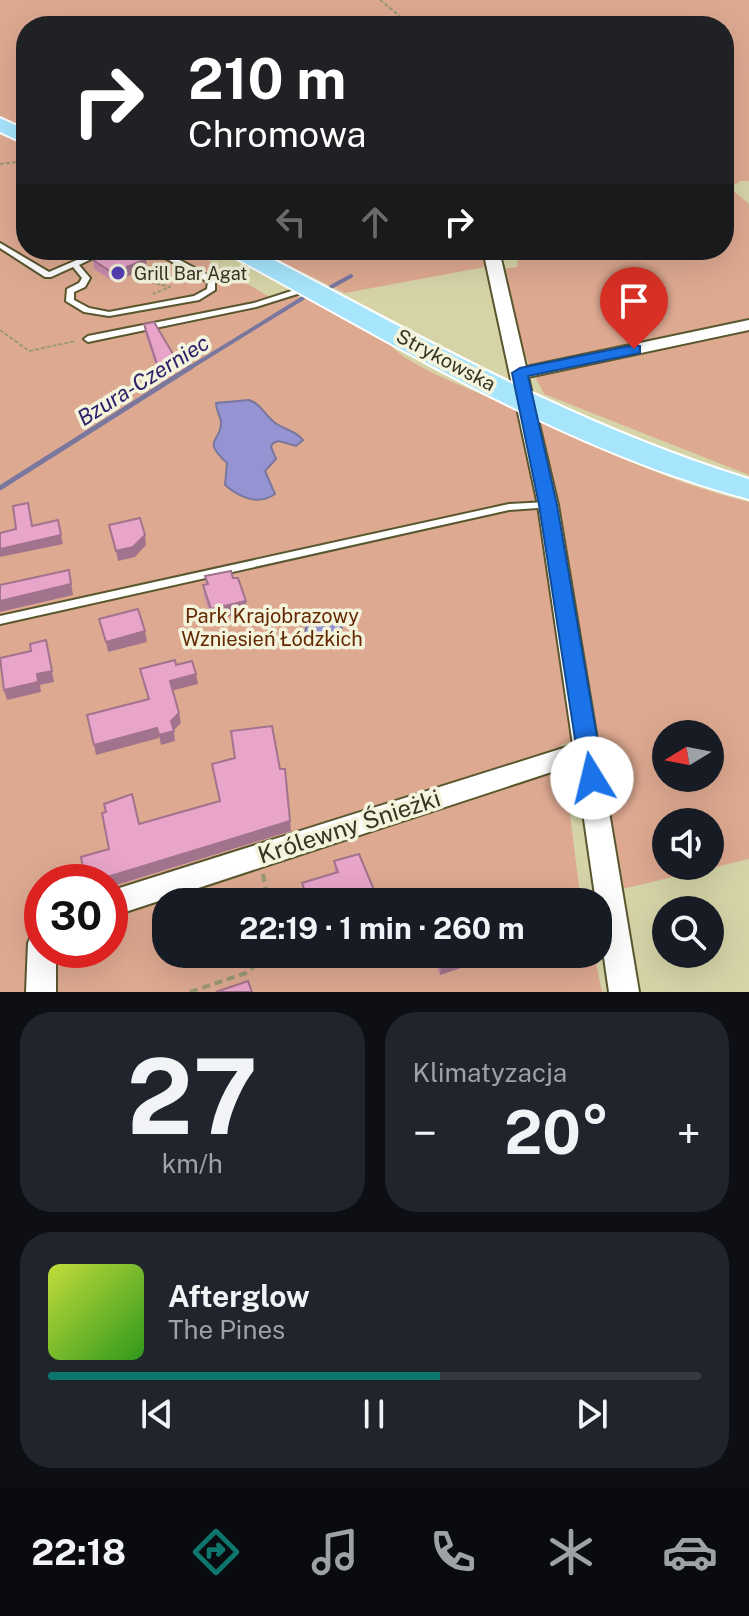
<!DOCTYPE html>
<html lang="pl">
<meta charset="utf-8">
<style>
body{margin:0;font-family:"Public Sans",sans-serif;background:#20242c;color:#f1f3f6;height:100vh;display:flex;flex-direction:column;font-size:30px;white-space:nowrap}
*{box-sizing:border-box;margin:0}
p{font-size:26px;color:#9ea1a6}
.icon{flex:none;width:44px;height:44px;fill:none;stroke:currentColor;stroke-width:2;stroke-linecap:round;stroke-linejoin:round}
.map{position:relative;height:992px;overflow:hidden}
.drawer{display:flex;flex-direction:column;gap:20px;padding:20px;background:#0d0f14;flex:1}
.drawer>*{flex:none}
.hud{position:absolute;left:16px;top:16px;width:718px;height:244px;border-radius:32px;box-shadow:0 8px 32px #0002;background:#202124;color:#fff;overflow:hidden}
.needle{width:52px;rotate:260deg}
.fabs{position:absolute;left:652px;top:720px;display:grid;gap:16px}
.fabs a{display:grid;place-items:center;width:72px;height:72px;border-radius:50%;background:#171b24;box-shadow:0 8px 32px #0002;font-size:40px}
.speed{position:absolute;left:24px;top:864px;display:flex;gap:16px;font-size:40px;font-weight:700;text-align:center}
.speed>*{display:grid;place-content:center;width:104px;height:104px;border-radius:50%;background:#171b24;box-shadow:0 8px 32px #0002;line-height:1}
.speed .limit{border:12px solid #d22;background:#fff;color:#111}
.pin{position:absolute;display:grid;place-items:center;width:68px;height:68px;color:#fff;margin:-82px -34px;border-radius:50% 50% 50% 0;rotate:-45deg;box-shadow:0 0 8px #0007}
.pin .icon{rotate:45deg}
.me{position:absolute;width:88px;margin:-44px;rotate:351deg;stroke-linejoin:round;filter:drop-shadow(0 0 6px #0008)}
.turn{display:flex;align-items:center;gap:28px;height:168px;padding:0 40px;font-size:36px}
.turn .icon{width:104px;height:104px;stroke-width:2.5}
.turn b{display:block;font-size:56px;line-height:68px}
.lanes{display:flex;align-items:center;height:76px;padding:0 40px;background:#0003;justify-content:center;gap:40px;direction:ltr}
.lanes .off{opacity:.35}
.big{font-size:60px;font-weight:700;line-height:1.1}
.drawer .card{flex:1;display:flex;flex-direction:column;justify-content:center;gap:12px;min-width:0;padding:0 28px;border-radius:32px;background:#20242c}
.drawer .dial{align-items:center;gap:0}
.dial b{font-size:104px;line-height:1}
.song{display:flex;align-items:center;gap:24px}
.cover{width:96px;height:96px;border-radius:12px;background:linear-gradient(135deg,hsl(70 70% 55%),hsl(110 70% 35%))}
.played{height:8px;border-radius:4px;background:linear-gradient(90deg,#0f766e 60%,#363941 60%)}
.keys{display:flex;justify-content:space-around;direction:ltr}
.heat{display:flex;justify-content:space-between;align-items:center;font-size:44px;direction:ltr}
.drawer .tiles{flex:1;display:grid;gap:20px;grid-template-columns:1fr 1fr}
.card:last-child{grid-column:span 2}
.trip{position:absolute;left:152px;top:888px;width:460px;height:80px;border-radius:32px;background:#171b24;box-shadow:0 8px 32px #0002;font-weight:700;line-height:80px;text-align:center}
.tab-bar{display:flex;height:128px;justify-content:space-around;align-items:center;background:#090b0e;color:#9ea1a6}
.tab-bar .icon{width:56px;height:56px}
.tab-bar .current{color:#0f766e}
.tab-bar b{font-size:36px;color:#f1f3f6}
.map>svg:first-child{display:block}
</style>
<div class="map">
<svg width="749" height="992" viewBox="0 0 749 992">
<rect width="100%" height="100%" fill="#d6d4a7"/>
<path fill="#dea991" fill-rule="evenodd" d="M0 0H749V181H740L730 188 749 204V475L544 394 523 352 501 269 517 267 518 260 566 250H724V26H26V250H191L271 298 287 290 301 298 307 296 386 338C394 362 481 393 506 405 585 442 664 481 749 502V859L622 889 595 732 561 745 581 902H166V954H594L602 992H0ZM666 734H710V778H666ZM666 822H710V866H666ZM42 882H110V950H42Z
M257 250H484L485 267 345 293Z"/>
<path fill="#9593d2" stroke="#79779e" stroke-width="2" d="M249 400C261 404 264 414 274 422 284 430 295 430 303 440L296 446 279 441 273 443 271 447 276 459 265 471 275 494C258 506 239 497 225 485L227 463C200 438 222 443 221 422 220 414 216 412 216 403Z
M320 614 338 616 342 628 333 640 313 646 306 641C303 626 308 621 320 614Z"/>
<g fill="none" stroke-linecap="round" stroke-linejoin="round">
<path stroke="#79779e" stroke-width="4" d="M331 287 351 276
M188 369 303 298"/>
<path stroke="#79779e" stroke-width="5" d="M0 488 191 367"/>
<g stroke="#59572e" stroke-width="4">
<path id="service" d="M0 243 49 272 100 250H110L79 265 90 278 85 287 74 292V300L89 308 109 312 194 296 207 289 208 282 151 250H161L215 279V290L199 300 109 316 84 312 66 301 67 289 79 283 82 278 73 267 51 277H45L0 248Z
M307 286 311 288 310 290 256 307 88 342 84 339 88 336 254 303Z
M548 502 553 505 552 507 509 510 0 624V616L509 504Z"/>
</g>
<g stroke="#59572e" stroke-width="4">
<path id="minor" d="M483 250H499L526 367 749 320V330L528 377 558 505 639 992H609L576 764 110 917V891L573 745 538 505Z
M42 930V950H56V992H26L28 943 32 934Z"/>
</g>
<g stroke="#fff" stroke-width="4">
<path id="primary" d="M0 118 26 130V144L0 132Z
M227 250H255C417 335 574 425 749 479V499C564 450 397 345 230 255Z"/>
</g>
<path stroke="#9a9976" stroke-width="2" stroke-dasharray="4 2" stroke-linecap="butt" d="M380 0 412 26
M0 164 26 161
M150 282 170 287 153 294
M0 330 29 351 76 341"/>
<path stroke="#9a9976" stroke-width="4" stroke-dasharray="8 5" stroke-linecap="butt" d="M263 874 268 902
M190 992 246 973 270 954"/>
<use href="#service" fill="#fff" fill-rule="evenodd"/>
<use href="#minor" fill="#fff" fill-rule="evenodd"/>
<use href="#primary" fill="#a7e5fd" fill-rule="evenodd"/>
</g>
<path fill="#c88dad" d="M146 259 147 268 114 282 94 269 93 260Z
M144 324 177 369 158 373 145 333Z
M205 576 247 612 212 620 204 596 203 585 206 584Z
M334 861 379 902H306L303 894 302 883 335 873Z
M432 954H485L484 960 440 975Z"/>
<path fill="#a2738d" d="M146 259 147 268 114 282 113 273Z
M176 359 177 369 158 373 157 364Z
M61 535 63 544 0 557V549Z
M145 535 146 545 135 557 118 561 116 551Z
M69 570 73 595 0 612V601Z
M246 601 247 612 212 620 211 609Z
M145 631 147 642 108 652 106 642Z
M46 640 54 682 40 685 41 692 7 700 4 690 37 674Z
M196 674 198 684 171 691 170 681Z
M179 713 181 723 173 731 171 721Z
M157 728 159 738 96 755 94 745Z
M174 731 175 741 161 745 159 735Z
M290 821 291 831 110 887V882H91Z
M472 954H485L484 960 440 975 441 965Z"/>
<path fill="#e8a4c9" stroke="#a2738d" stroke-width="2" d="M118 250H130L146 259 113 273 93 260Z
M154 322 176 359 157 364 144 324Z
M28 503 32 526 58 520 61 535 0 549V533L16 529 13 506Z
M140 518 145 535 133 547 116 551 109 525Z
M69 570 71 584 0 601V585Z
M231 571 233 578H238L246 601 211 609 203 585 208 584 205 576Z
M138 609 145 631 106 642 99 619Z
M46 640 52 671 37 674 38 682 4 690 0 658 31 651 30 644Z
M175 660 176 665 192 661 196 674 170 681 179 713 171 721 174 731 159 735 157 728 94 745 87 715 149 699 140 669Z
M272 726 280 769H285L290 821 91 882H86L81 857 109 849 102 813 106 812 104 804 132 794 139 824 220 801 212 764 235 758 231 731Z
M359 854 379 902H309L302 883 338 872 334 861Z
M437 954H472L441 965Z
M248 981 252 992H216Z"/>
<path fill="#1a73e8" stroke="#114b97" stroke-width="2" d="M634 345 640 346V353L528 376 557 505 604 778 600 784 592 787 584 784 581 778 539 505 512 373 520 368Z"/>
<circle fill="#543eb5" stroke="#f4f4dd" stroke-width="3" cx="118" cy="273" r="8"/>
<g text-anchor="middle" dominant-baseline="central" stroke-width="7" stroke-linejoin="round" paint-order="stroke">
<g font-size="18" fill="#373624" stroke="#f4f4dd" text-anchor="start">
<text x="134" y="273">Grill Bar Agat</text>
</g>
<g font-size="20" fill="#373624" stroke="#f4f4dd">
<text transform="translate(446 360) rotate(28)">Strykowska</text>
</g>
<g font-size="20" fill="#652804" stroke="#f4f4dd">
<text x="272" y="616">Park Krajobrazowy<tspan x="272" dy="23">Wzniesień Łódzkich</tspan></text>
</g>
<g font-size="22" font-style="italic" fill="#2e206a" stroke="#f4f4dd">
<text transform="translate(143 380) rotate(-32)">Bzura-Czerniec</text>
</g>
<g font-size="24" fill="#373624" stroke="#f4f4dd">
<text transform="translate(349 826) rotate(-18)">Królewny Śnieżki</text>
</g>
</g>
</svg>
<div class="fabs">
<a><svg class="needle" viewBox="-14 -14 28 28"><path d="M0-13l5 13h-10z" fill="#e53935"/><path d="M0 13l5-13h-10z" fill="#9ea1a6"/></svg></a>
<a><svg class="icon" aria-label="sound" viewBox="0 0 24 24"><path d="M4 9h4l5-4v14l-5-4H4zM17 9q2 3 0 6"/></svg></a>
<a><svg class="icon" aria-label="search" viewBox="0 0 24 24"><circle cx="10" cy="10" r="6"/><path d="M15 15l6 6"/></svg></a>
</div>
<div class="speed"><div class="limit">30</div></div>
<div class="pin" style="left:634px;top:349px;background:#d93025"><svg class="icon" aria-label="arrive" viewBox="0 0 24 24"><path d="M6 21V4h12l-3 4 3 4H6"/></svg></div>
<svg class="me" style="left:592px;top:778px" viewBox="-20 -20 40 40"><circle r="19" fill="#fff"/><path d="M0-13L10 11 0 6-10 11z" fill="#1a73e8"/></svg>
<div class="trip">22:19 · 1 min · 260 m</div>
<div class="hud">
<div class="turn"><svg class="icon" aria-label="right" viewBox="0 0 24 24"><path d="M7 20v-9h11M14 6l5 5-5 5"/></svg><div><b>210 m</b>Chromowa</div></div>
<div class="lanes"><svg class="icon off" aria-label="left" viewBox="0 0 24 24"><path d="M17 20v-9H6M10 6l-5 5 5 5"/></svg><svg class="icon off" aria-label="ahead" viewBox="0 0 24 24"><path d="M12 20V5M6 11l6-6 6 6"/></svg><svg class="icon" aria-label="right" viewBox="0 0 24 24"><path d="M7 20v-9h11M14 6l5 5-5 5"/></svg></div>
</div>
</div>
<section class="drawer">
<div class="tiles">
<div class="card dial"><b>27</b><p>km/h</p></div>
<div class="card"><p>Klimatyzacja</p>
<div class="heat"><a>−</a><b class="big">20°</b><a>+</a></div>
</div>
<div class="card">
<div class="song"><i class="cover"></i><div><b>Afterglow</b><p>The Pines</p></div></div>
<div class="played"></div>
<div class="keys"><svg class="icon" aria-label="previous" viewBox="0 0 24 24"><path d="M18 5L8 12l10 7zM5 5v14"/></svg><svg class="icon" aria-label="pause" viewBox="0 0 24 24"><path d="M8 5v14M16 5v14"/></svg><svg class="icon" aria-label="next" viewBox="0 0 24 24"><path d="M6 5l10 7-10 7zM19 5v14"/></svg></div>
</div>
</div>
</section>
<nav class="tab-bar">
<b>22:18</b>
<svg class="icon current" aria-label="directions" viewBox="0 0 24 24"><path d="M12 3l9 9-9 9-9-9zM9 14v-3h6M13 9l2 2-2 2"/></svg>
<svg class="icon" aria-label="music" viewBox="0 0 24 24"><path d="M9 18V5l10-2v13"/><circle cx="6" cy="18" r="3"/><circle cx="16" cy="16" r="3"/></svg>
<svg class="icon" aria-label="phone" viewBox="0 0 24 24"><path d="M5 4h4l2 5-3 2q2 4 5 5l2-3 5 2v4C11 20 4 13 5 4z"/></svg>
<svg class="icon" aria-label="climate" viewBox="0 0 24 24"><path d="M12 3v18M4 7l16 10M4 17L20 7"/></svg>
<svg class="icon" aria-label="car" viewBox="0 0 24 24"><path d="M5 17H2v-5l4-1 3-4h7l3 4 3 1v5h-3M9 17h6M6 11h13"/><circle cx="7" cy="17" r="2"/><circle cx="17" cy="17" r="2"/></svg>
</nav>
